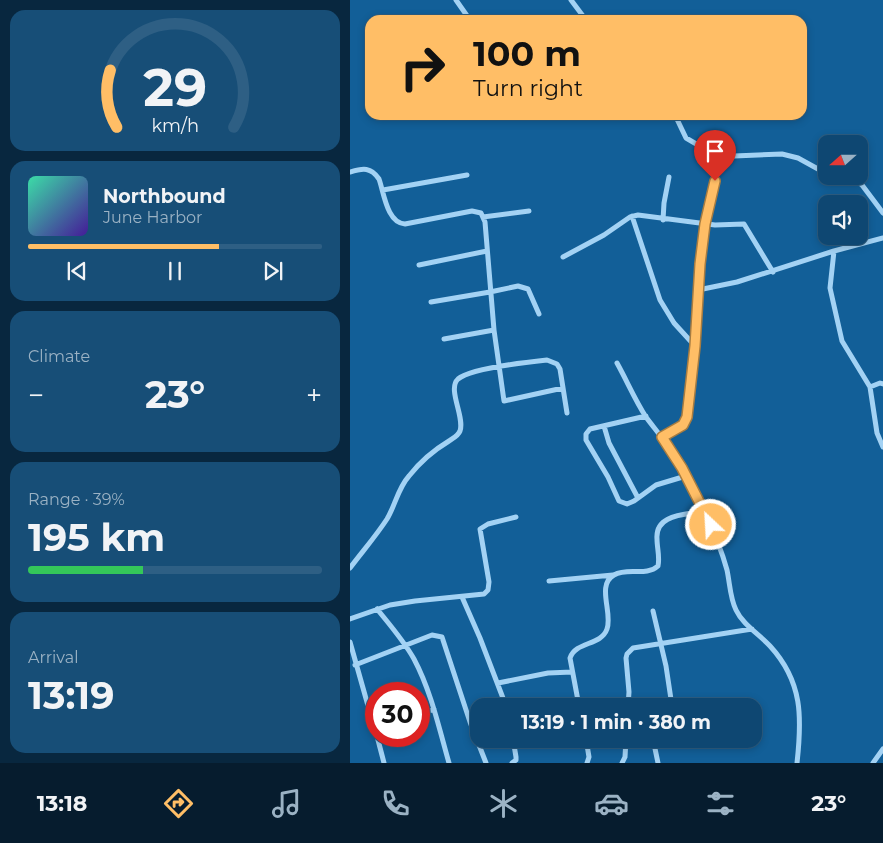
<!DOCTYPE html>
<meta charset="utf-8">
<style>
body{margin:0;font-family:Montserrat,sans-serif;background:#174e77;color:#f1f3f6;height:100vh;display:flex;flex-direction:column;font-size:19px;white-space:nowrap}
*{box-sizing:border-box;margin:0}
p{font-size:16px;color:#9bb2c4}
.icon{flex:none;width:28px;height:28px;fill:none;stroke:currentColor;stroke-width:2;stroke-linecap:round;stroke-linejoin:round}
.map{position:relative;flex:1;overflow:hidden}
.sheet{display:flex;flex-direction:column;gap:10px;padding:10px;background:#08273f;width:350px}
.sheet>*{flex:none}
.guide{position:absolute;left:15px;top:15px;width:442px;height:105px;border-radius:15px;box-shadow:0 2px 8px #0003,0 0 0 1px #2e5f84;background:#ffbe66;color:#111;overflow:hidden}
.needle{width:32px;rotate:249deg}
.fabs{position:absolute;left:468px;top:135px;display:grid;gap:10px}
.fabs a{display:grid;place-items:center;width:50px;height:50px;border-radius:10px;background:#0e4772;box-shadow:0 2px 8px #0003,0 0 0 1px #2e5f84;font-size:25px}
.speed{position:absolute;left:15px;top:682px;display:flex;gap:10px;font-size:25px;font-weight:700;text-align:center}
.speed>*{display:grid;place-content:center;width:65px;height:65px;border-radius:50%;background:#0e4772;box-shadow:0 2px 8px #0003,0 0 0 1px #2e5f84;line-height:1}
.speed .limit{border:8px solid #d22;background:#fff;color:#111}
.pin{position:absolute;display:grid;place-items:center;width:42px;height:42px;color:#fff;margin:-51px -21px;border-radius:50% 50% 50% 0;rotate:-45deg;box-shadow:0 0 5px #0007}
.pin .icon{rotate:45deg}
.me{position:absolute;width:55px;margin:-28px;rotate:335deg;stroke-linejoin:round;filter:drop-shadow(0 0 4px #0008)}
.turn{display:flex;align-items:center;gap:18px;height:105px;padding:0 25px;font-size:22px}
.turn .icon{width:65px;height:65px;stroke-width:2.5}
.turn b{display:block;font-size:35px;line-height:42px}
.big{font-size:38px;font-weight:700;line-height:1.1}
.sheet .card{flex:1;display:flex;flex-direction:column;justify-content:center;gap:8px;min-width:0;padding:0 18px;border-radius:15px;background:#174e77}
.sheet .dial{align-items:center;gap:0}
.dial svg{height:130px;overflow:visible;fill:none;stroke:#2e5f84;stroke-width:7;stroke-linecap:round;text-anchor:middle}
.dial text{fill:#f1f3f6;stroke:none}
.song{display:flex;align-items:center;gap:15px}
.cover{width:60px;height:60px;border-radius:8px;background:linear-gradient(135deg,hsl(160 70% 55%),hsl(260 70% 35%))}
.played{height:5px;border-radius:2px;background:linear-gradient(90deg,#ffbe66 65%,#2e5f84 65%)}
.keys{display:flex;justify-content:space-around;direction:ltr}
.heat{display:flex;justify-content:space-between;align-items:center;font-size:28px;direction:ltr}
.charge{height:8px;border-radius:4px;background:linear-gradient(90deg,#34c759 39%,#2e5f84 0)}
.trip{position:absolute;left:120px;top:698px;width:292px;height:50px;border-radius:15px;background:#0e4772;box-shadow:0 2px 8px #0003,0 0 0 1px #2e5f84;font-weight:700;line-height:50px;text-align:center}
.dock{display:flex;height:80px;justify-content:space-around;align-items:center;background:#061c2e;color:#9bb2c4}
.dock .icon{width:35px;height:35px}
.dock .active{color:#ffbe66}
.dock b{font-size:22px;color:#f1f3f6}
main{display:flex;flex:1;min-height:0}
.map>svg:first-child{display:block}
</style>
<main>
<section class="sheet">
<div class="card dial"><svg viewBox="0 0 100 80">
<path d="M14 69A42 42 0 1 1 86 69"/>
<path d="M14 69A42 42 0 0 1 10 34" stroke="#ffbe66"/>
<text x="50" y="56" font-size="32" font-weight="700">29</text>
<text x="50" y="72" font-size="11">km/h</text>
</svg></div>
<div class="card">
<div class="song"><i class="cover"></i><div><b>Northbound</b><p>June Harbor</p></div></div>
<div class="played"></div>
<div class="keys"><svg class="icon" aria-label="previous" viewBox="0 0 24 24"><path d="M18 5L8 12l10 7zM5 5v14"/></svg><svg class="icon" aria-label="pause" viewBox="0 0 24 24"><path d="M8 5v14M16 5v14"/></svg><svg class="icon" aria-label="next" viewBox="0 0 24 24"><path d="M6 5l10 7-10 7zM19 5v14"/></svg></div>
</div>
<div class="card"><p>Climate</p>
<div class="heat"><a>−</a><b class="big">23°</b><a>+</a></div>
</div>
<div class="card"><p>Range · 39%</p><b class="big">195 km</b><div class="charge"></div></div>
<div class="card"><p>Arrival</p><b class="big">13:19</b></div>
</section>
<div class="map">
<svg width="533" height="763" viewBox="0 0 533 763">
<rect width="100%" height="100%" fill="#125f98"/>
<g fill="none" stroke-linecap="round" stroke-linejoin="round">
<path stroke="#a3d2f4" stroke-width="5" d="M106 0 120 20
M221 0 236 20
M354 151 384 156 432 154 448 158 468 169 476 171
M0 172C13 168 21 167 29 179 34 193 37 223 55 224L122 211 131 213 135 222 144 330 154 401 213 388
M498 176 512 185 533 213
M33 190 117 175
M282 216 310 300 324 323 345 346
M133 217 179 211
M313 220 314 203 319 177
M484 251 480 288 492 341 520 387 527 433 533 447
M213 257 254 235 280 217 288 215 365 225 394 224 423 272
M69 265 137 251
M348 290 387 282 484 251 533 238
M81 302 140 292 168 286 178 289 189 314
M94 339 144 330
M267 363C277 381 285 400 296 417 301 424 307 431 312 438 327 459 341 483 352 506 362 527 371 548 377 570 380 584 380 598 386 610 393 625 409 634 420 646 453 682 452 718 447 763
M520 387 530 383 533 384
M296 416 240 429 236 434V440L258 477 269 501 277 504 284 501 306 485 336 476
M254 426 259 443 288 498
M312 437 333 425 337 417 345 346 350 264 355 224 364 188 365 175 358 156 348 145 336 138 325 115
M0 568C12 552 26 536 37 519 45 506 48 488 59 476 70 462 84 450 99 441 103 438 108 436 110 431 115 417 97 389 108 379 121 368 178 362 197 360L207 364 210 369 217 413
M199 581 263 575
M112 597 130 638 156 706
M27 609C40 625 54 641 64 659 81 691 89 728 99 763
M303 611 316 666 322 706
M0 619 40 605 65 601 134 594 138 590 139 582 130 529 138 524 166 517
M0 642 26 734
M5 665 82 635 92 637 120 722 136 763
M148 683 198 673 222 672
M229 706 220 658C226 641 251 646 257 629 263 613 246 585 264 575 278 567 296 577 308 566 310 557 307 548 307 539 305 514 335 515 354 511
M278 706 279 692 276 658 277 654 283 648 402 629
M69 715 84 709
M27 736 34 763
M236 739 239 757 237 763
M303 739 308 763
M162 763 166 760V757L163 739
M272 763 275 757 276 739
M523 763 533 749"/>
</g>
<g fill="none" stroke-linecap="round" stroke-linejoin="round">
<g stroke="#a67c42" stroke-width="12">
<path id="route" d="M361 525 332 468 312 437 333 425 337 417 345 346 350 264 355 224 365 181"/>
</g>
<use href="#route" stroke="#ffbe66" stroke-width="9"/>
</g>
</svg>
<div class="fabs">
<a><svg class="needle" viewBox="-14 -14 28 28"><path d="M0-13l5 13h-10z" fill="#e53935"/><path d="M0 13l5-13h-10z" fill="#9bb2c4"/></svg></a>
<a><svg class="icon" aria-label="sound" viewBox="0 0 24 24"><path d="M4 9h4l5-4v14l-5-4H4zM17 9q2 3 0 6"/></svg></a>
</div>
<div class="speed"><div class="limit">30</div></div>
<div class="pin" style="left:365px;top:181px;background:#d93025"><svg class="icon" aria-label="arrive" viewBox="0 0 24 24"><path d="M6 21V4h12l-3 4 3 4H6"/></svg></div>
<svg class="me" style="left:361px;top:525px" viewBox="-20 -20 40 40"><circle r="17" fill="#ffbe66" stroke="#fff" stroke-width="3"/><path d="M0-11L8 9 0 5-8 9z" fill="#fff"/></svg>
<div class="trip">13:19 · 1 min · 380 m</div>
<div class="guide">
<div class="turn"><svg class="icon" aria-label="right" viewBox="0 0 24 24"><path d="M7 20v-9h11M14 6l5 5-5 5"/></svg><div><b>100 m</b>Turn right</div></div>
</div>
</div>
</main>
<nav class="dock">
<b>13:18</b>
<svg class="icon active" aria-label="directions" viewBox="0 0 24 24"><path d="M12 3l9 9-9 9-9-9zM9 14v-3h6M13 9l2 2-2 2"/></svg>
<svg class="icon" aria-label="music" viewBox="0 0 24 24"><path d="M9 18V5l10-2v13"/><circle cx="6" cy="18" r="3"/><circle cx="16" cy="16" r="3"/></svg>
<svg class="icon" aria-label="phone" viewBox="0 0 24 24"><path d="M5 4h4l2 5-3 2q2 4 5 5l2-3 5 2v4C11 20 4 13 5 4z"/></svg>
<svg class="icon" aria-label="climate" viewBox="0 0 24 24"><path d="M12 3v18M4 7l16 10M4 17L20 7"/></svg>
<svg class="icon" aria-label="car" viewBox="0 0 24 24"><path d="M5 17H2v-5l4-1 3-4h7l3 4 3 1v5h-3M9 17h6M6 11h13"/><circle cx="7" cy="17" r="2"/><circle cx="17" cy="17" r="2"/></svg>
<svg class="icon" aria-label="filters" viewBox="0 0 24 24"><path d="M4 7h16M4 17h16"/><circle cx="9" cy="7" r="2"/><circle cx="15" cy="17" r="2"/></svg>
<b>23°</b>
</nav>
